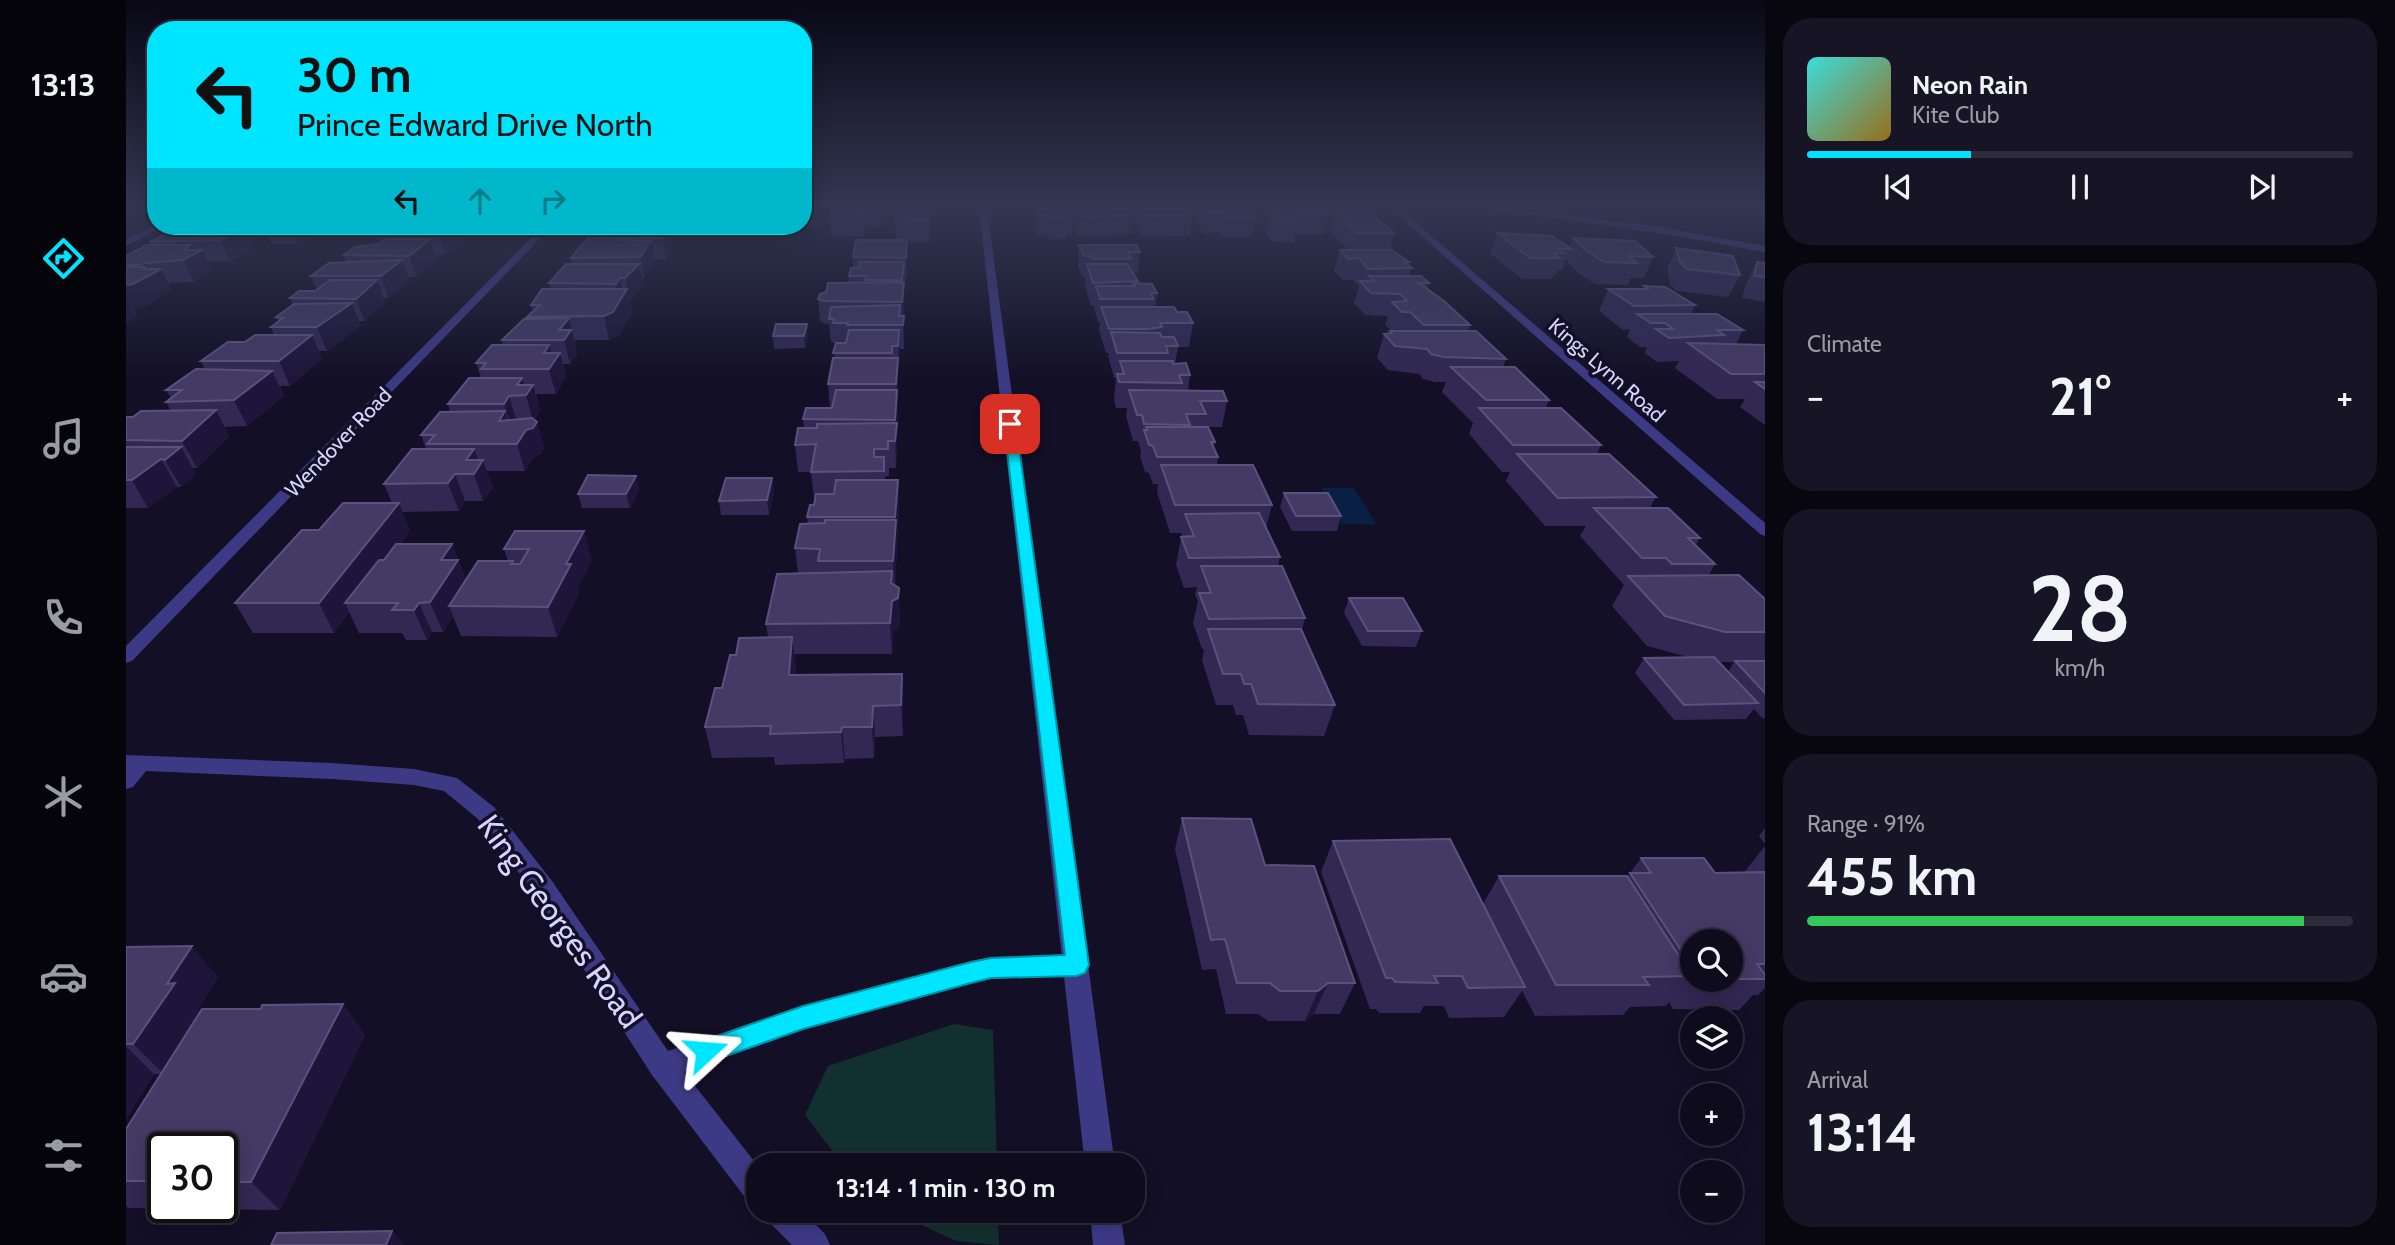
<!DOCTYPE html>
<meta charset="utf-8">
<style>
body{margin:0;font-family:Cabin,sans-serif;background:#171425;color:#f1f3f6;height:100vh;display:flex;flex-direction:column;font-size:26px;white-space:nowrap}
*{box-sizing:border-box;margin:0}
p{font-size:23px;color:#9b9ba3}
.icon{flex:none;width:38px;height:38px;fill:none;stroke:currentColor;stroke-width:2;stroke-linecap:round;stroke-linejoin:round}
.map{position:relative;flex:1;overflow:hidden}
.details{display:flex;flex-direction:column;gap:18px;padding:18px;background:#08060f;width:630px}
.details>*{flex:none}
.guide{position:absolute;left:21px;top:21px;width:665px;height:214px;border-radius:28px;box-shadow:0 4px 18px #0003,0 0 0 2px #2e2b3b;background:#00e5ff;color:#111;overflow:hidden}
.fabs{position:absolute;left:1554px;top:929px;display:grid;gap:14px}
.fabs a{display:grid;place-items:center;width:63px;height:63px;border-radius:50%;background:#0e0b1c;box-shadow:0 4px 18px #0003,0 0 0 2px #2e2b3b;font-size:35px}
.speed{position:absolute;left:21px;top:1132px;display:flex;gap:14px;font-size:35px;font-weight:700;text-align:center}
.speed>*{display:grid;place-content:center;width:91px;height:91px;border-radius:50%;background:#0e0b1c;box-shadow:0 4px 18px #0003,0 0 0 2px #2e2b3b;line-height:1}
.speed .limit{border:4px solid #111;border-radius:10px;background:#fff;color:#111}
.pin{position:absolute;display:grid;place-items:center;width:60px;height:60px;color:#fff;margin:-30px;border-radius:14px;box-shadow:0 4px 10px #0006}
.me{position:absolute;width:77px;margin:-38px;rotate:71deg;stroke-linejoin:round;filter:drop-shadow(0 0 5px #0008)}
.turn{display:flex;align-items:center;gap:24px;height:147px;padding:0 35px;font-size:32px}
.turn .icon{width:91px;height:91px;stroke-width:2.5}
.turn b{display:block;font-size:49px;line-height:60px}
.lanes{display:flex;align-items:center;height:66px;padding:0 35px;background:#0003;justify-content:center;gap:35px;direction:ltr}
.lanes .off{opacity:.35}
.big{font-size:52px;font-weight:700;line-height:1.1}
.details .widget{flex:1;display:flex;flex-direction:column;justify-content:center;gap:10px;min-width:0;padding:0 24px;border-radius:28px;background:#171425}
.details .dial{align-items:center;gap:0}
.dial b{font-size:91px;line-height:1}
.song{display:flex;align-items:center;gap:21px}
.cover{width:84px;height:84px;border-radius:10px;background:linear-gradient(135deg,hsl(180 70% 55%),hsl(40 70% 35%))}
.played{height:7px;border-radius:4px;background:linear-gradient(90deg,#00e5ff 30%,#2e2b3b 30%)}
.keys{display:flex;justify-content:space-around;direction:ltr}
.heat{display:flex;justify-content:space-between;align-items:center;font-size:38px;direction:ltr}
.charge{height:10px;border-radius:5px;background:linear-gradient(90deg,#34c759 91%,#2e2b3b 0)}
.trip{position:absolute;left:620px;top:1153px;width:399px;height:70px;border-radius:28px;background:#0e0b1c;box-shadow:0 4px 18px #0003,0 0 0 2px #2e2b3b;font-weight:700;line-height:70px;text-align:center}
main{display:flex;flex:1;min-height:0}
.tab-bar{display:flex;flex-direction:column;width:126px;justify-content:space-around;align-items:center;background:#06040b;color:#9b9ba3}
.tab-bar .icon{width:49px;height:49px}
.tab-bar .active{color:#00e5ff}
.tab-bar b{font-size:32px;color:#f1f3f6}
.map>svg:first-child{display:block}
</style>
<main>
<nav class="tab-bar">
<b>13:13</b>
<svg class="icon active" aria-label="directions" viewBox="0 0 24 24"><path d="M12 3l9 9-9 9-9-9zM9 14v-3h6M13 9l2 2-2 2"/></svg>
<svg class="icon" aria-label="music" viewBox="0 0 24 24"><path d="M9 18V5l10-2v13"/><circle cx="6" cy="18" r="3"/><circle cx="16" cy="16" r="3"/></svg>
<svg class="icon" aria-label="phone" viewBox="0 0 24 24"><path d="M5 4h4l2 5-3 2q2 4 5 5l2-3 5 2v4C11 20 4 13 5 4z"/></svg>
<svg class="icon" aria-label="climate" viewBox="0 0 24 24"><path d="M12 3v18M4 7l16 10M4 17L20 7"/></svg>
<svg class="icon" aria-label="car" viewBox="0 0 24 24"><path d="M5 17H2v-5l4-1 3-4h7l3 4 3 1v5h-3M9 17h6M6 11h13"/><circle cx="7" cy="17" r="2"/><circle cx="17" cy="17" r="2"/></svg>
<svg class="icon" aria-label="filters" viewBox="0 0 24 24"><path d="M4 7h16M4 17h16"/><circle cx="9" cy="7" r="2"/><circle cx="15" cy="17" r="2"/></svg>
</nav>
<div class="map">
<svg width="1639" height="1245" viewBox="0 0 1639 1245">
<rect width="100%" height="100%" fill="#130f26"/>
<path fill="#12302f" d="M828 1024 867 1030 871 1165H717L679 1115 702 1066Z
M765 1211H872L873 1245 830 1241Z"/>
<path fill="#0a1f44" d="M1195 488H1228L1251 525 1216 524Z"/>
<g fill="none" stroke-linecap="round" stroke-linejoin="round">
<path fill="#3d3a85" fill-rule="evenodd" d="M1264 208H1273L1639 523V536L1634 534Z
M30 225 38 226 0 246V239Z
M417 226H426L6 661 0 663V646Z
M0 755 206 763 288 769 331 778 368 807 426 881 542 1051 677 1006 846 961 865 957 951 954 960 957 964 965 960 973 951 976 865 979 846 983 677 1030 558 1072 632 1166V1204L621 1200 526 1075 410 895 352 819 318 791 288 785 206 779 20 771 7 787 0 789Z
M639 1211H676L699 1234 704 1245H666L643 1222Z"/>
<path fill="#3d3a85" fill-rule="evenodd" d="M853 208H861L989 1166H959Z
M1356 208H1379L1534 227 1639 246V252L1534 233Z
M964 1211H994L999 1245H967Z"/>
</g>
<path fill="#312854" fill-rule="evenodd" d="M677 208H698L699 214 697 225 692 228H678L676 234H644L643 226H677Z
M706 208H757L756 227H739L738 236H705L704 216Z
M769 208H805L804 242H781L782 261 780 279H778V349H774L772 370V415L770 468H763V476H759V480H772L773 508 769 585 774 617 773 628 767 631 766 654H668L670 667 669 675 776 674 777 704V736L749 737 748 758 719 759 718 763 649 765 648 757 586 758 579 727 610 655 642 637 640 624 672 573 669 548 682 524 681 517 688 505 689 499H688L685 472H672L669 445 678 428 677 419 704 408 702 384 708 358 709 343 705 342 703 324H700L694 321 692 299 723 283V276L727 268V257L770 240Z
M909 208H945L947 215 946 235H940V239H923L922 235H911L908 221Z
M949 208H1003L1007 215 1005 234 961 237 952 235 948 223Z
M1010 208H1063L1067 215 1064 235 1015 236 1008 221Z
M1071 208H1122L1130 217 1126 237H1097L1094 232 1078 233 1069 220Z
M1147 208H1196L1202 214 1197 234H1169L1168 242H1147L1140 234 1144 214H1146Z
M1209 212 1268 233 1264 250 1283 262 1282 265 1286 268 1283 276 1303 283 1301 289 1344 325 1342 331 1380 359 1377 367 1423 400 1420 408 1475 445 1471 454 1530 497 1524 508 1574 538 1570 545 1589 564 1583 575 1639 599V718H1636L1628 709 1620 719 1548 720 1509 673 1518 658 1562 657 1521 646 1486 606 1498 585 1454 536 1460 526H1419L1380 481 1384 472H1376L1343 434 1347 423 1316 392 1320 382H1309L1297 379 1293 374 1262 370 1251 358 1258 334 1264 333V331H1266L1259 325 1262 316 1239 315 1228 303 1233 286 1227 280H1217L1208 271 1214 250H1223L1205 232ZM1592 662H1608L1602 672Z
M55 226H145L143 227 145 232 121 244 124 251 104 261 81 262 86 271 68 282 43 283 46 290 19 306 7 308 11 316 0 323V256L26 245 24 242 57 228Z
M180 226 184 237 172 244H146L141 234Z
M260 226H354L338 238H335L336 242 319 255H310L311 260 291 277H282L284 281 263 298H258L259 302 239 321H233L235 326 201 351H193L196 359 164 386H154L158 396 121 426 99 427 103 436 71 468H66L70 474 55 487H51L22 508H0V417H7L45 411 40 402 45 398 40 390 79 370 75 361 119 342 148 335 145 327 152 322 150 317 167 305 164 298 191 290 185 276 220 262 218 255 254 243 250 234Z
M472 226H555L554 227H544L547 244 540 259H528L529 262 518 278H516L518 285 503 301 506 312 493 336 483 340H448L451 354 444 364H437L440 377 430 394H410L414 411 408 420 411 422 418 449 415 454 408 457 399 471H361L367 488 357 501H339L333 511 276 512 284 531 275 544H326L340 580 382 561 378 549 389 531 466 560 452 588 453 593 431 637 335 636 327 616 317 632H306L301 640H280L276 633H233L223 612 208 633H127L109 603 193 530 266 503 258 484 300 449 295 435 324 412 322 404 355 378 350 363 377 345 376 340 401 318V317L407 312 405 305 425 289 423 283 447 264 445 258Z
M583 226H622L619 232 583 231Z
M1371 233 1443 248 1447 238 1527 257 1518 278H1505L1502 285 1469 284 1452 273 1440 260 1436 270H1432L1430 275H1428L1426 279H1396L1364 253Z
M953 245 1014 252 1012 273H1007L1012 281V283L1031 293 1029 307 1051 312 1067 323 1063 347H1052L1049 364 1064 375 1062 391 1101 401 1096 427H1082L1089 442 1088 448 1092 457 1091 465 1146 505 1140 528 1154 557 1152 566 1179 618 1176 630 1209 705 1198 736 1123 735 1117 715H1110L1107 705H1090L1076 660 1078 649H1076L1067 623 1072 601 1069 595 1071 587 1058 588 1050 565 1056 533H1044L1031 492 1032 484H1027L1023 473 1019 472 1014 456 1015 451 1012 441H1007L1000 416 1001 408H990L988 399 990 378H988L982 356 983 353H980L973 330 974 322H972L968 308V305L965 306 959 286V277H956L952 266Z
M1550 248 1614 275 1602 297 1550 291 1544 284 1541 269Z
M1631 262 1639 263V302L1616 298 1620 284Z
M1518 286 1569 305 1565 314 1617 330 1610 344 1639 345V425L1614 407 1619 399H1591L1549 368 1553 361 1531 362 1519 353 1521 347H1514L1501 337 1504 329 1497 330 1473 311 1482 289H1517Z
M647 336H682L679 348 648 349Z
M510 476 513 490 504 508H456L452 494Z
M646 478 648 492 643 515H595L593 501Z
M1158 493 1215 516 1211 531H1166L1154 507Z
M1223 598 1296 631 1290 647 1236 646 1218 613Z
M1056 818 1139 865 1229 983 1214 1014H1188L1179 1021H1142L1132 1014H1100L1090 969 1076 970 1049 849Z
M1639 828V844L1633 836Z
M1207 841 1357 904 1373 876 1501 877 1515 858 1589 873 1620 872 1619 871 1639 846V988L1632 995H1627L1613 1010 1547 1009 1543 1002 1540 1006 1504 1007 1497 1015 1409 1016 1396 991 1378 1017 1323 1018 1318 1006H1298L1294 1013H1253L1250 1009H1244L1195 872ZM1566 942H1605V980H1566Z
M0 947 92 977 72 1009 74 1012 217 1004 239 1035 154 1210 2 1208 0 1206V1181L35 1074H28L0 1119ZM37 1148H96V1208H37Z"/>
<path fill="#1d163a" d="M690 208H698L699 214 697 225 692 228Z
M738 208 739 227 738 236 737 216Z
M755 208H757L756 227Z
M805 208V223L804 242 803 221Z
M113 226H145L143 227 145 232 121 244Z
M180 226 184 237 172 244 167 234Z
M325 226H331L336 242 319 255 312 235Z
M334 226H354L338 238Z
M542 226H544L547 244 540 259 536 238Z
M115 230 124 251 104 261 94 240Z
M304 239 311 260 291 277 283 256Z
M781 240 782 261 780 279V258Z
M525 241 529 262 518 278 514 257Z
M65 245 69 253 76 250 86 271 68 282 57 260V250Z
M276 260 284 281 263 298 255 276Z
M778 262V305L776 325V302Z
M19 263 25 274 35 269 46 290 19 306 7 308 11 316 0 323V285L20 277 14 265Z
M513 264 518 285 504 301 499 278Z
M494 278 497 295 501 289 506 312 493 336 483 340 478 316 493 302 490 284Z
M251 280 259 302 239 321 230 299Z
M226 303 235 326 201 351 191 327Z
M778 316V349L777 325Z
M443 318 451 354 444 364 438 340 433 330Z
M681 324 682 336 679 348 678 336Z
M773 330 774 354 772 370V346Z
M186 335 196 359 164 386 153 361Z
M423 345 428 362 434 353 440 377 430 394 418 353Z
M772 358V415L770 468 769 420Z
M146 371 158 396 121 426 108 400Z
M396 378 401 394 407 385 414 411 407 421 400 395 391 385Z
M383 396 391 422 386 430 378 404Z
M90 410 103 436 71 468 56 441Z
M379 411 387 438 373 421Z
M411 422 418 449 415 454 408 457 399 471 391 444 400 430Z
M55 447 70 474 55 487 39 460Z
M348 449 354 465 357 460 367 488 357 501 348 474 340 460Z
M35 459 51 487 22 508 6 480Z
M329 474 339 501 333 511 322 483Z
M510 476 513 490 504 508 500 494Z
M646 478 648 492 643 515 641 500Z
M772 480 773 508 769 591 767 561Z
M273 503 284 531 231 603H219L223 612 208 633 193 603Z
M458 531 466 560 452 588 453 593 431 637 422 607 440 564Z
M326 544 343 589 323 606 327 616 317 632 304 602 315 560Z
M766 571 768 600 773 588 774 617 773 628 767 631 766 654 764 623Z
M293 603 306 632 301 640 288 610Z
M666 637 670 667 667 706 663 675Z
M776 674 777 704V736L775 705Z
M747 706 749 737 748 758 746 727Z
M716 727 719 759 718 763 715 732Z
M66 946 92 977 72 1009 76 1013 38 1074 7 1044 41 984Z
M1202 983 1188 1014 1179 1021 1192 991Z
M217 1004 239 1035 154 1210 125 1182Z
M0 1046 28 1074 0 1119Z
M266 1231 279 1245H260Z"/>
<path fill="#433a66" stroke="#5a527e" stroke-width="2" d="M706 208H738L737 216H704Z
M769 208H804L803 221 769 222Z
M911 208H945L947 215H941L942 219H924L923 215H912Z
M951 208H1003L1007 215 963 217 954 215Z
M1014 208H1063L1067 215 1017 216Z
M1077 208H1122L1130 217H1101L1097 213H1081Z
M1151 208H1196L1202 214H1165L1172 222H1152L1144 214H1157Z
M1209 212H1243L1268 233H1232Z
M154 226H180L167 234H141Z
M260 226H325L312 235 250 234Z
M472 226H542L536 238H493L492 240 525 241 514 257 445 258Z
M52 228 115 230 94 240 24 242Z
M1371 233 1426 236 1445 249H1432L1439 253H1428L1434 258H1404Z
M1447 238 1509 241 1527 257 1503 256 1511 263 1478 262 1461 251Z
M260 239H304L283 256 218 255 229 247 253 244Z
M730 240H781L780 258 727 257Z
M21 245H65L57 250H76L57 260 19 263 14 265H0V256Z
M953 245H1011L1014 252H1002L1005 259H967L965 256H958Z
M1550 248 1607 256 1614 275 1561 269 1554 262Z
M1214 250H1266L1283 262H1278L1286 268 1242 269 1233 258 1222 259Z
M276 260 255 276H185L203 263Z
M734 262H778L776 280H739L740 276H723L725 268H733Z
M1631 262 1639 263V277L1628 276Z
M440 264H513L499 278H494L490 284 423 283Z
M961 264H1001L1012 281 967 283Z
M0 267H19L17 269H35L7 284 0 285Z
M1243 276H1295L1303 283H1293L1318 301 1344 325H1298L1284 312H1276L1266 302 1281 301 1274 294 1245 293 1234 281H1248Z
M204 280H251L230 299 164 298 173 291H189Z
M778 282 776 302 698 301 692 299 694 294 700 292 702 283Z
M1007 283 1026 284 1031 293H1025L1027 299H974L970 286H1009Z
M1518 286 1539 287 1569 305 1508 306 1482 289H1522Z
M416 289H501L487 312 478 316 401 317 414 305H405Z
M226 303 191 327H145L157 318 150 317 168 304Z
M774 305 773 316H778L777 325H721L722 323H707L708 319H703L705 307Z
M975 307H1048L1051 312H1061L1067 323H1034L1036 327 1021 329H983Z
M1511 314H1591L1617 330H1591L1598 335 1543 338 1530 329H1547L1539 323H1525Z
M443 318 433 330H445L438 340H376L398 319Z
M650 324H681L678 336H647Z
M723 330H773L772 346H766V353H707L710 343H720Z
M1264 331H1350L1380 359 1317 357 1305 354 1301 349 1269 346 1258 334 1266 333Z
M985 332 1034 333 1036 337H1048L1052 346H1040L1042 353H991Z
M129 335H186L153 361H75L102 342H119Z
M1562 343 1639 345V374H1605Z
M366 345H423L418 353H434L423 369H355L360 363H350Z
M707 358H772L770 384H702Z
M994 361H1047V364L1060 363 1064 375H1053L1056 383 993 382 991 374H998Z
M1325 367H1389L1423 400H1360Z
M70 369 146 371 108 400 40 402 56 390H40Z
M343 378H396L391 385H407L400 395 383 396 378 404H322Z
M1629 382H1639V389Z
M710 390H771L769 420 677 419 680 408H706Z
M1003 390 1097 391 1101 401H1074L1080 414H1060L1064 425 1018 424 1016 415H1011Z
M1353 408H1435L1475 445H1387Z
M90 410 56 441 0 440V417H7L15 411Z
M379 411 373 421 406 418 411 422 407 428 400 430 391 444H301L309 435H295L314 412Z
M771 423 769 441H762V449H748V457H758V471L685 472 690 444 669 445 672 428H691V424Z
M1020 427H1082L1089 442H1085L1092 457H1031L1027 446 1023 445 1018 430H1021Z
M0 447H55L39 460 35 459 6 480H0Z
M286 449H348L340 460H357L348 474H329L322 483 258 484Z
M1391 454H1483L1530 497 1432 498Z
M1035 465H1127L1146 505H1049Z
M462 475 510 476 500 494H452Z
M600 478H646L641 500 593 501Z
M710 480H772L769 517H681L684 505H688L690 494H708Z
M1158 493H1202L1215 516H1170Z
M217 503H273L193 603H109L176 530H193Z
M1468 508H1542L1574 538H1562L1589 564H1546L1540 558H1516Z
M1133 513 1154 557 1063 558 1055 537 1068 536 1059 514Z
M699 520H770L767 561H692L694 549 669 548 674 524 699 523Z
M389 531H458L440 564H445L422 607 323 606 352 561H387L385 564H394L403 549H378Z
M270 544H326L315 560H332L304 602 293 603 288 610H266L272 603H219L253 560H258Z
M1075 566H1156L1179 618 1083 619 1073 593H1085Z
M766 571 765 583 773 588 772 598 766 601 764 623 640 624 651 574Z
M1613 575 1639 599V632H1599L1539 616 1502 576Z
M1223 598H1277L1296 631H1242Z
M1082 629H1175L1209 705 1132 704 1125 684H1118L1115 674H1097Z
M666 637 663 675 776 674 775 705 747 706 746 727H716L715 732 644 734 645 726 579 727 589 688H596L604 655H610L613 638Z
M1588 657 1632 703 1558 705 1518 658Z
M1609 661H1639V693Z
M1056 818 1125 819 1139 865 1188 866 1229 983H1202L1192 991H1154L1144 983H1111L1099 939 1085 940Z
M1324 839 1399 987 1342 988 1336 976H1308L1312 983 1269 982 1266 978H1260L1207 841Z
M1515 858H1578L1589 873 1638 872 1639 874V964H1631L1639 975V979H1605V942H1566V967L1504 873H1525Z
M1373 876H1501L1566 976 1517 977 1523 985H1430Z
M66 946 41 984 49 983 7 1044H0V947Z
M217 1004 125 1182H96V1148H37V1181H0V1129L76 1009H135L136 1005Z
M266 1231 260 1245H145L151 1233Z"/>
<linearGradient id="sky" x2="0" y2="1"><stop stop-color="#0a0815"/><stop offset="0.54" stop-color="#333752"/><stop offset="1" stop-color="#333752" stop-opacity="0"/></linearGradient>
<rect width="1639" height="382" fill="url(#sky)"/>
<path fill="#00e5ff" stroke="#0095a6" stroke-width="2" d="M884 421 890 424 963 965 959 973 951 976 865 978 845 983 677 1029 580 1063 571 1060 567 1051 571 1043 677 1006 845 962 865 958 939 955 878 424Z"/>
<g text-anchor="middle" dominant-baseline="central" stroke-width="7" stroke-linejoin="round" paint-order="stroke">
<g font-size="21" fill="#d9d4ff" stroke="#130f26">
<text transform="translate(1481 370) rotate(41)">Kings Lynn Road</text>
<text transform="translate(212 442) rotate(-46)">Wendover Road</text>
</g>
<g font-size="32" fill="#d9d4ff" stroke="#130f26">
<text transform="translate(434 921) rotate(54)">King Georges Road</text>
</g>
</g>
</svg>
<div class="fabs">
<a><svg class="icon" aria-label="search" viewBox="0 0 24 24"><circle cx="10" cy="10" r="6"/><path d="M15 15l6 6"/></svg></a>
<a><svg class="icon" aria-label="layers" viewBox="0 0 24 24"><path d="M12 4l9 5-9 5-9-5zM3 14l9 5 9-5"/></svg></a>
<a>+</a>
<a>−</a>
</div>
<div class="speed"><div class="limit">30</div></div>
<div class="pin" style="left:884px;top:424px;background:#d93025"><svg class="icon" aria-label="arrive" viewBox="0 0 24 24"><path d="M6 21V4h12l-3 4 3 4H6"/></svg></div>
<svg class="me" style="left:580px;top:1051px" viewBox="-20 -20 40 40"><path d="M0-17L14 15 0 8-14 15z" fill="#00e5ff" stroke="#fff" stroke-width="4"/></svg>
<div class="trip">13:14 · 1 min · 130 m</div>
<div class="guide">
<div class="turn"><svg class="icon" aria-label="left" viewBox="0 0 24 24"><path d="M17 20v-9H6M10 6l-5 5 5 5"/></svg><div><b>30 m</b>Prince Edward Drive North</div></div>
<div class="lanes"><svg class="icon" aria-label="left" viewBox="0 0 24 24"><path d="M17 20v-9H6M10 6l-5 5 5 5"/></svg><svg class="icon off" aria-label="ahead" viewBox="0 0 24 24"><path d="M12 20V5M6 11l6-6 6 6"/></svg><svg class="icon off" aria-label="right" viewBox="0 0 24 24"><path d="M7 20v-9h11M14 6l5 5-5 5"/></svg></div>
</div>
</div>
<section class="details">
<div class="widget">
<div class="song"><i class="cover"></i><div><b>Neon Rain</b><p>Kite Club</p></div></div>
<div class="played"></div>
<div class="keys"><svg class="icon" aria-label="previous" viewBox="0 0 24 24"><path d="M18 5L8 12l10 7zM5 5v14"/></svg><svg class="icon" aria-label="pause" viewBox="0 0 24 24"><path d="M8 5v14M16 5v14"/></svg><svg class="icon" aria-label="next" viewBox="0 0 24 24"><path d="M6 5l10 7-10 7zM19 5v14"/></svg></div>
</div>
<div class="widget"><p>Climate</p>
<div class="heat"><a>−</a><b class="big">21°</b><a>+</a></div>
</div>
<div class="widget dial"><b>28</b><p>km/h</p></div>
<div class="widget"><p>Range · 91%</p><b class="big">455 km</b><div class="charge"></div></div>
<div class="widget"><p>Arrival</p><b class="big">13:14</b></div>
</section>
</main>
